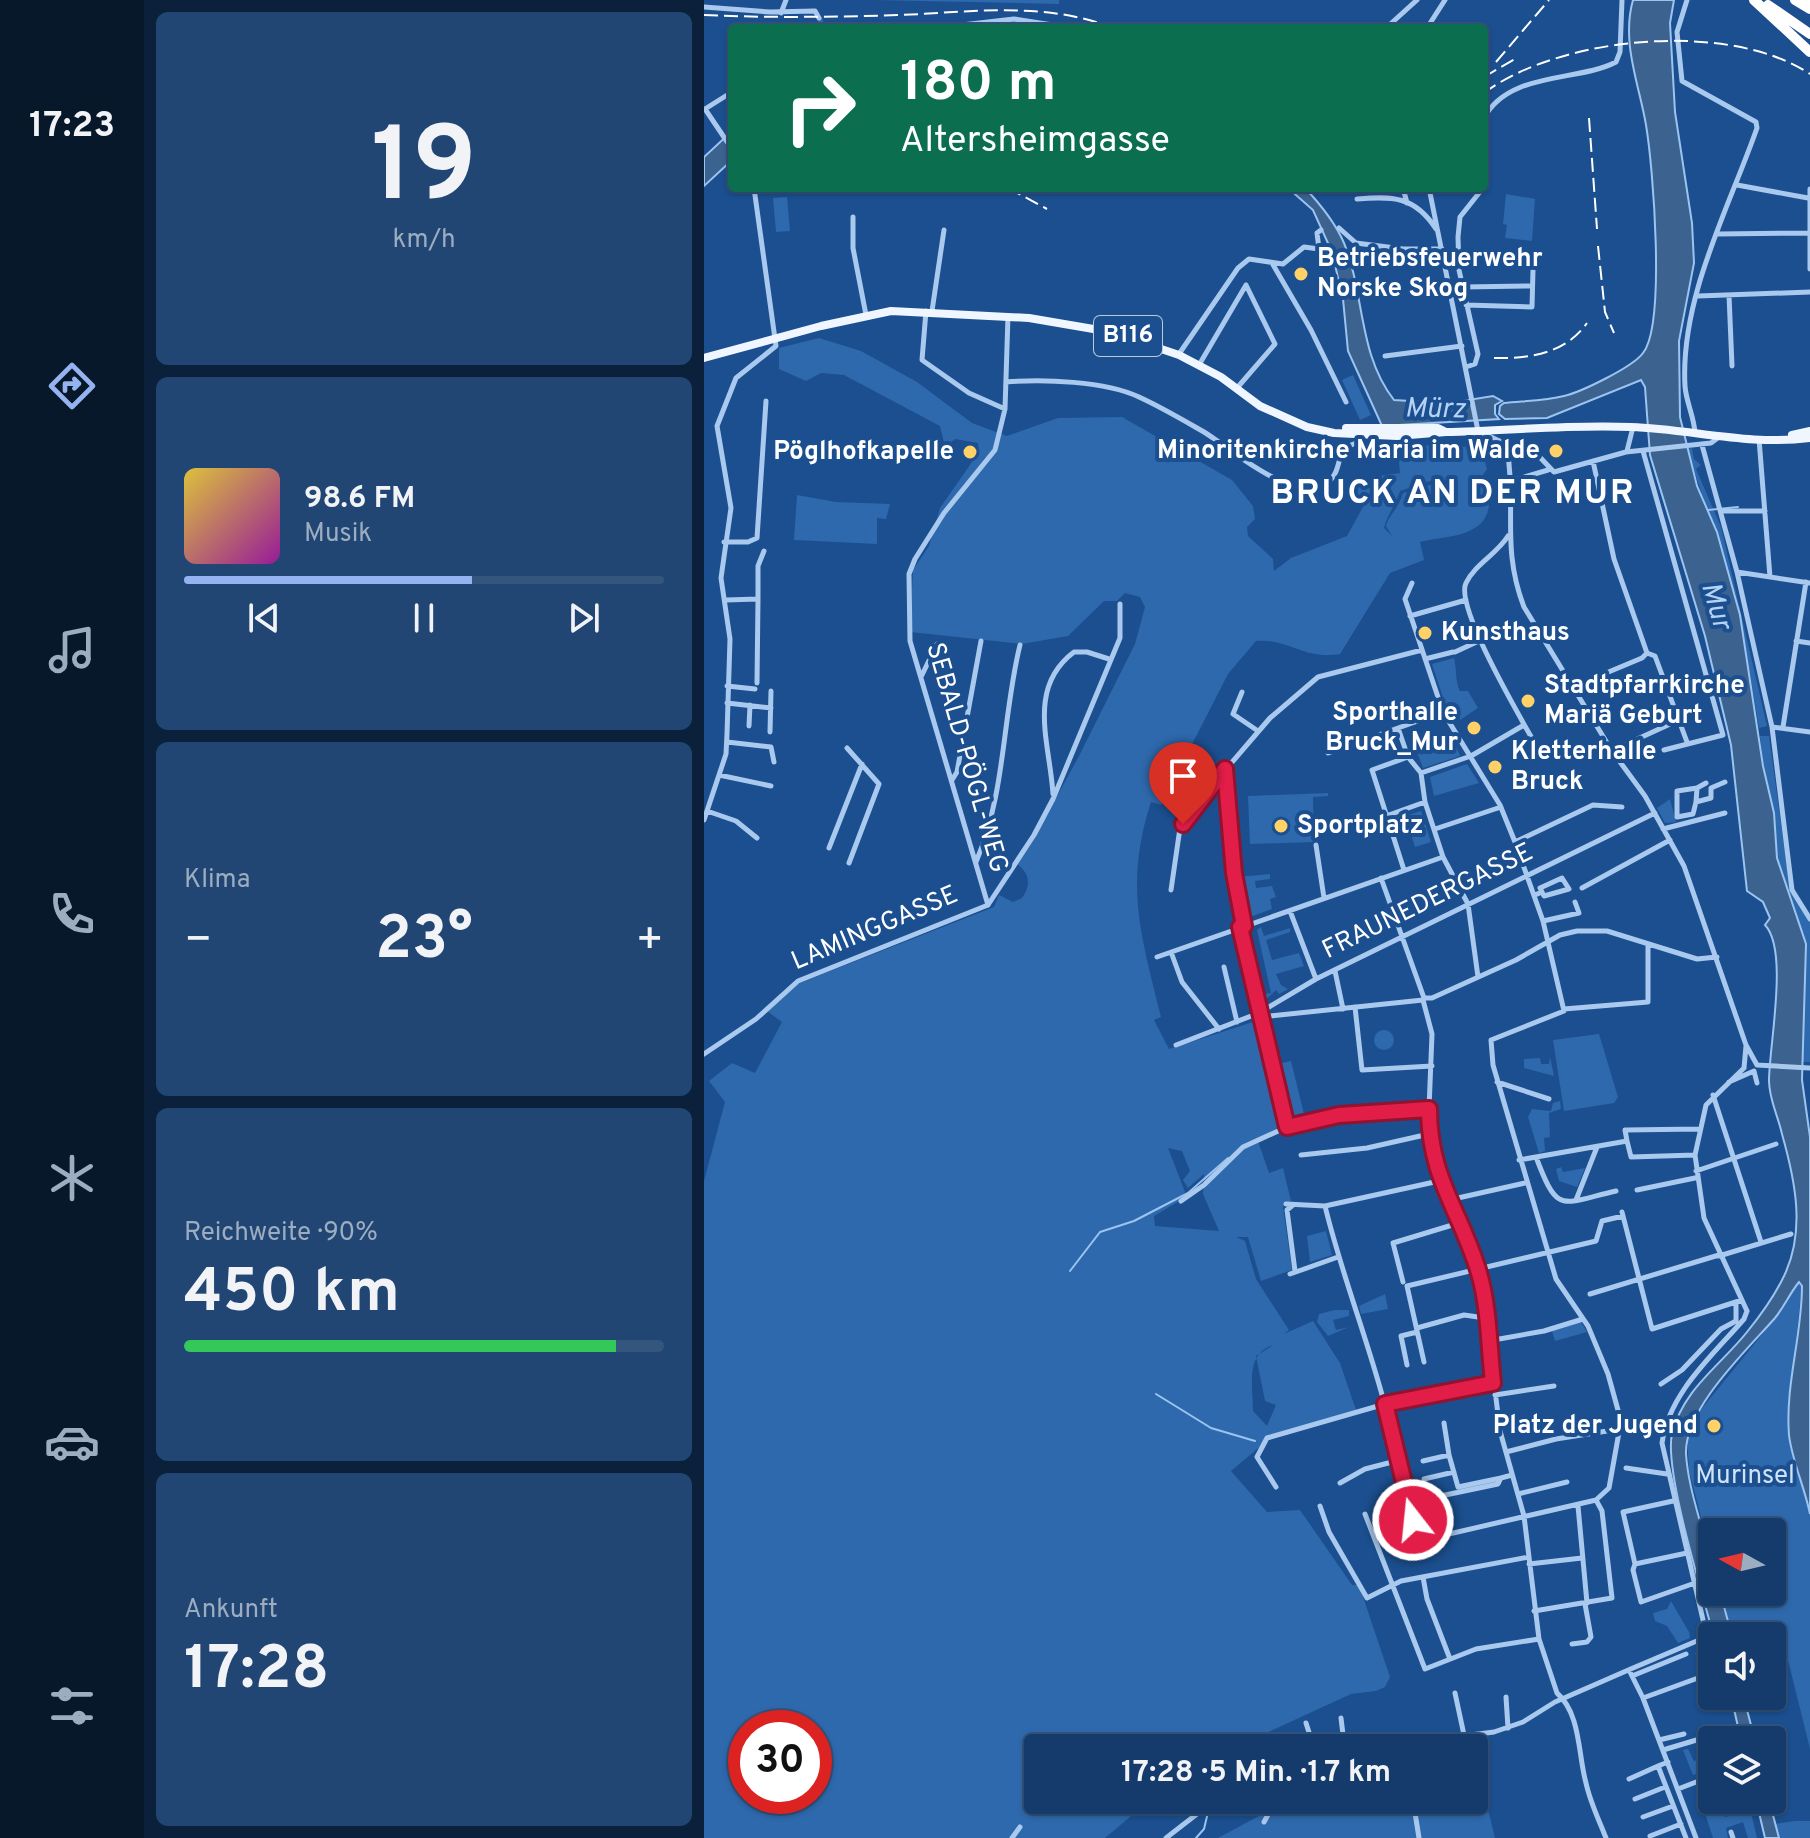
<!DOCTYPE html>
<html lang="de">
<meta charset="utf-8">
<style>
body{margin:0;font-family:Overpass,sans-serif;background:#214673;color:#f1f3f6;height:100vh;display:flex;flex-direction:column;font-size:30px;white-space:nowrap}
*{box-sizing:border-box;margin:0}
p{font-size:26px;color:#9dadc1}
.icon{flex:none;width:44px;height:44px;fill:none;stroke:currentColor;stroke-width:2;stroke-linecap:round;stroke-linejoin:round}
.map{position:relative;flex:1;overflow:hidden}
.panel{display:flex;flex-direction:column;gap:12px;padding:12px;background:#0b203b;width:560px}
.panel>*{flex:none}
.guide{position:absolute;left:24px;top:24px;width:760px;height:168px;border-radius:8px;box-shadow:0 2px 6px #0004,0 0 0 2px #33557e;background:#0b6e4f;color:#fff;overflow:hidden}
.needle{width:52px;rotate:278deg}
.controls{position:absolute;left:994px;top:1518px;display:grid;gap:16px}
.controls a{display:grid;place-items:center;width:88px;height:88px;border-radius:8px;background:#143b6b;box-shadow:0 2px 6px #0004,0 0 0 2px #33557e;font-size:40px}
.speed{position:absolute;left:24px;top:1710px;display:flex;gap:16px;font-size:40px;font-weight:700;text-align:center}
.speed>*{display:grid;place-content:center;width:104px;height:104px;border-radius:50%;background:#143b6b;box-shadow:0 2px 6px #0004,0 0 0 2px #33557e;line-height:1}
.speed .limit{border:12px solid #d22;background:#fff;color:#111}
.pin{position:absolute;display:grid;place-items:center;width:68px;height:68px;color:#fff;margin:-82px -34px;border-radius:50% 50% 50% 0;rotate:-45deg;box-shadow:0 0 8px #0007}
.pin .icon{rotate:45deg}
.me{position:absolute;width:88px;margin:-44px;rotate:344deg;stroke-linejoin:round;filter:drop-shadow(0 0 6px #0008)}
.turn{display:flex;align-items:center;gap:28px;height:168px;padding:0 40px;font-size:36px}
.turn .icon{width:104px;height:104px;stroke-width:2.5}
.turn b{display:block;font-size:56px;line-height:68px}
.big{font-size:60px;font-weight:700;line-height:1.1}
.panel .widget{flex:1;display:flex;flex-direction:column;justify-content:center;gap:12px;min-width:0;padding:0 28px;border-radius:12px;background:#214673}
.panel .dial{align-items:center;gap:0}
.dial b{font-size:104px;line-height:1}
.song{display:flex;align-items:center;gap:24px}
.cover{width:96px;height:96px;border-radius:12px;background:linear-gradient(135deg,hsl(50 70% 55%),hsl(300 70% 35%))}
.played{height:8px;border-radius:4px;background:linear-gradient(90deg,#95b2f1 60%,#33557e 60%)}
.keys{display:flex;justify-content:space-around;direction:ltr}
.heat{display:flex;justify-content:space-between;align-items:center;font-size:44px;direction:ltr}
.charge{height:12px;border-radius:6px;background:linear-gradient(90deg,#34c759 90%,#33557e 0)}
.trip{position:absolute;left:320px;top:1734px;width:464px;height:80px;border-radius:8px;background:#143b6b;box-shadow:0 2px 6px #0004,0 0 0 2px #33557e;font-weight:700;line-height:80px;text-align:center}
main{display:flex;flex:1;min-height:0}
.tabs{display:flex;flex-direction:column;width:144px;justify-content:space-around;align-items:center;background:#08182b;color:#9dadc1}
.tabs .icon{width:56px;height:56px}
.tabs .active{color:#95b2f1}
.tabs b{font-size:36px;color:#f1f3f6}
.map>svg:first-child{display:block}
</style>
<main>
<nav class="tabs">
<b>17:23</b>
<svg class="icon active" aria-label="directions" viewBox="0 0 24 24"><path d="M12 3l9 9-9 9-9-9zM9 14v-3h6M13 9l2 2-2 2"/></svg>
<svg class="icon" aria-label="music" viewBox="0 0 24 24"><path d="M9 18V5l10-2v13"/><circle cx="6" cy="18" r="3"/><circle cx="16" cy="16" r="3"/></svg>
<svg class="icon" aria-label="phone" viewBox="0 0 24 24"><path d="M5 4h4l2 5-3 2q2 4 5 5l2-3 5 2v4C11 20 4 13 5 4z"/></svg>
<svg class="icon" aria-label="climate" viewBox="0 0 24 24"><path d="M12 3v18M4 7l16 10M4 17L20 7"/></svg>
<svg class="icon" aria-label="car" viewBox="0 0 24 24"><path d="M5 17H2v-5l4-1 3-4h7l3 4 3 1v5h-3M9 17h6M6 11h13"/><circle cx="7" cy="17" r="2"/><circle cx="17" cy="17" r="2"/></svg>
<svg class="icon" aria-label="filters" viewBox="0 0 24 24"><path d="M4 7h16M4 17h16"/><circle cx="9" cy="7" r="2"/><circle cx="15" cy="17" r="2"/></svg>
</nav>
<section class="panel">
<div class="widget dial"><b>19</b><p>km/h</p></div>
<div class="widget">
<div class="song"><i class="cover"></i><div><b>98.6 FM</b><p>Musik</p></div></div>
<div class="played"></div>
<div class="keys"><svg class="icon" aria-label="previous" viewBox="0 0 24 24"><path d="M18 5L8 12l10 7zM5 5v14"/></svg><svg class="icon" aria-label="pause" viewBox="0 0 24 24"><path d="M8 5v14M16 5v14"/></svg><svg class="icon" aria-label="next" viewBox="0 0 24 24"><path d="M6 5l10 7-10 7zM19 5v14"/></svg></div>
</div>
<div class="widget"><p>Klima</p>
<div class="heat"><a>−</a><b class="big">23°</b><a>+</a></div>
</div>
<div class="widget"><p>Reichweite · 90%</p><b class="big">450 km</b><div class="charge"></div></div>
<div class="widget"><p>Ankunft</p><b class="big">17:28</b></div>
</section>
<div class="map">
<svg width="1106" height="1838" viewBox="0 0 1106 1838">
<rect width="100%" height="100%" fill="#1b4f8f"/>
<path fill="#2e69ad" fill-rule="evenodd" d="M170 0H355V4Z
M802 194 831 199 828 241 801 238 803 225 799 224Z
M83 197 86 231 72 232 69 198Z
M115 338 157 351 213 382 268 423 303 436 354 418 418 417 528 480 549 506 551 519 543 527 544 536 569 559 570 571 587 558 643 536 660 505 643 495 644 491 675 476 696 473 695 462 686 457 687 444 768 447 774 458 779 454 783 469 776 479 782 484C782 490 785 498 785 503 784 539 737 536 716 542L720 560 686 573 636 654C599 660 585 638 552 641L524 674 457 805 447 802C420 885 437 935 457 1017L450 1020 465 1049 552 1021 580 1126 554 1141 565 1173 579 1168 587 1201 579 1207 588 1270 557 1281 544 1237H532L541 1241 552 1279 585 1330 580 1334 609 1321 636 1363 652 1410 571 1434 527 1471 563 1512 596 1510 648 1585H655L686 1677 681 1687 672 1691 647 1694 558 1735 509 1748H334V1800H446L401 1838H0V1181L21 1102 5 1081 28 1063 51 1073 78 1022 63 1011 91 985 290 907 295 895 309 902 318 898C328 884 325 873 313 864L326 846 375 756 431 644 441 607 436 597 421 593 413 601H400L364 636 318 644 206 632 209 570 225 546 236 508 275 452 274 443 251 439 241 447 236 426 140 375 117 373 102 381 75 369V348ZM735 478 736 482 699 493C694 510 684 516 682 526L688 536 680 528C683 515 692 504 696 491ZM464 1148 478 1151 486 1171 479 1180 484 1188 500 1174 499 1194 515 1231 451 1226 450 1216 475 1201 481 1192ZM569 1345 552 1356 561 1401 572 1405 563 1426 549 1411C549 1386 541 1354 569 1345ZM42 1728H110V1796H42Z
M649 375 667 415 656 420 638 380Z
M988 448 990 459 997 465 992 469 1017 527 1063 726 1055 728 1034 603 983 449Z
M93 495 132 502 186 504 182 519 173 518V544L90 540Z
M750 658C753 669 751 682 756 691H764L774 708 756 720 743 710 728 664Z
M1056 736H1065L1086 889 1106 921V1062H1098L1102 944 1073 858 1070 813 1060 773Z
M749 739 756 756 719 768 713 752Z
M763 764 775 783 730 796 726 777Z
M624 793V796L609 797 610 842 546 844 544 796Z
M966 799 972 822 961 823 953 808Z
M717 811 727 842 711 847 701 816Z
M566 874V879L551 881 552 888 568 886 572 897 566 899 568 909 543 918 535 877Z
M557 927 560 936 586 928V932L562 940 568 960 595 953 600 966 572 974 577 985 584 989 575 994 572 990 560 1001 556 995 567 993 553 930Z
M670 1040a10 10 0 1 1 20 0a10 10 0 1 1-20 0Z
M895 1034 914 1097 910 1103 860 1111 849 1040Z
M846 1057 850 1076 820 1068V1059L836 1058 837 1064H845Z
M587 1061 601 1118 584 1122 570 1065Z
M856 1101 857 1109 845 1113 846 1137 840 1138 841 1151 835 1153 824 1117 828 1109 847 1111 849 1103Z
M857 1167 859 1172 881 1168 873 1187 855 1181 852 1169Z
M622 1231 628 1255 606 1262 603 1236Z
M1094 1282 1098 1286 1089 1367 1106 1514V1749L1082 1652 1068 1655V1636H1028L1016 1592H1068V1532H1008V1560L985 1470 983 1436 995 1412 1073 1316Z
M681 1294 684 1309 657 1314 655 1306Z
M631 1310H645V1316L629 1320 632 1330 645 1327 624 1336 613 1322 615 1314Z
M877 1322 883 1332 851 1341 848 1331Z
M967 1601 985 1632 986 1638 974 1643 963 1626 951 1621 949 1613 963 1609Z
M995 1650 1008 1666V1696H1021L1023 1705 1017 1707 1012 1704 1003 1708 993 1690 1004 1686 991 1653Z
M1002 1743 1008 1753V1769L989 1775 979 1750 984 1749 990 1761 1006 1756Z
M770 1752 791 1838H514L585 1800H770Z
M1008 1793V1800H1016L1021 1817 1042 1812 1039 1800H1044L1053 1838H1044L1039 1822 1022 1828 1024 1838H1009L996 1798Z
M1091 1821H1106V1838H1075L1071 1824Z"/>
<path fill="#3c6290" stroke="#9cc4f0" stroke-width="2" d="M929 0H970L966 23 971 112 988 223 990 263 975 341 976 417 993 486 1013 532 1036 615 1059 766 1070 813 1073 858 1102 944 1098 1080 1106 1137V1514C1101 1488 1088 1461 1085 1435 1081 1385 1098 1336 1098 1286L1095 1282C1086 1293 1080 1307 1071 1318 1043 1350 980 1409 982 1454 985 1501 1008 1543 1008 1592H1016L1028 1636H1010L1008 1630C997 1589 960 1469 968 1434 979 1389 1016 1366 1043 1332 1056 1316 1071 1295 1080 1276 1102 1231 1091 1180 1078 1134 1074 1116 1065 1099 1065 1081 1065 1046 1085 950 1061 925L1066 918 1059 902 1043 891 1027 745 1001 636 946 455 941 387 937 380 843 418 801 419 795 414 796 406 800 403C818 401 841 401 860 396 877 392 929 367 939 353 962 324 949 166 942 125 935 84 917 42 929 0Z
M28 131V160L0 186V157Z
M584 188H601C617 205 631 222 640 243 661 295 654 354 690 400L723 402 712 405 715 408 789 396 798 401 791 405V414L795 419 678 426 644 351 639 299 628 252 609 210Z
M1027 1696H1046L1043 1710 1051 1740H1037Z
M1052 1800H1065L1075 1838H1061Z"/>
<g fill="none" stroke-linecap="round" stroke-linejoin="round">
<path stroke="#9cc4f0" stroke-width="2" d="M1004 510 1034 507
M366 1271 396 1232 430 1221 484 1193 524 1158
M452 1394 507 1428 551 1441
M492 1838 500 1829 505 1808"/>
<path stroke="#3d69a0" stroke-width="5" stroke-dasharray="5 2.5" stroke-linecap="butt" d="M115 18 120 28"/>
<path stroke="#a9c9ee" stroke-width="5" d="M983 0 973 32 978 81 1052 122 1053 128C1025 208 976 298 981 386 982 402 990 416 991 433
M0 7 66 12 111 11 115 18
M77 13 82 0
M155 28 249 26 310 19 368 28
M682 28 713 0
M723 28 741 0
M28 92 1 109 28 149
M780 118C805 71 874 82 912 62L916 52 918 0
M780 152V186
M1033 185 1104 198
M699 188 703 203
M725 188 774 431 802 444 829 450 850 472 922 452 1007 443 1015 437
M1106 189V269
M653 199C688 196 711 196 732 229
M149 217V248L162 315
M635 228 652 243 699 249H738
M1014 234 1104 233
M568 263 607 330 642 402
M759 287 825 286
M1025 295 1028 366
M994 296 1106 292
M762 305 828 307 829 270
M222 311 218 360 265 393 301 409
M228 311 240 230
M475 354 534 268 545 259 579 264 600 247 615 249 613 233 617 230
M681 356 758 346
M495 365 542 285
M762 367 771 364 774 354 755 270 754 237 756 217 779 188
M302 382C339 379 401 381 435 397 457 407 479 420 500 432 528 449 589 506 625 481 634 475 635 458 639 448L655 442 657 434
M533 388 571 344 542 285
M1055 439 1066 577
M802 444C814 503 796 545 820 607L908 751 941 796 980 866 1042 1045 1053 1065
M998 445 1033 572 1068 727 1088 890 1106 919
M923 451 929 427
M939 451 1019 735 960 750
M889 461 910 559 943 653
M807 481 844 470
M1017 511H1061
M804 536C793 554 771 564 762 583 750 607 821 725 835 751
M20 542H44L53 538 62 401
M1033 572 1106 583
M22 600 54 599V566L60 551
M706 616 762 600
M1092 641 1106 643
M751 652 777 640
M943 653 951 656 983 742
M721 659 749 652
M217 677 233 644
M53 683 54 599
M23 686 51 689
M871 686 938 658 943 653
M538 692 529 714 554 731
M23 703 67 708
M45 726 46 705
M1068 727 1106 732
M1079 727 1102 582
M694 728 704 757 717 773 721 802 739 857 764 904 774 977
M66 732 67 691
M23 742 67 747 70 762
M916 747 977 719
M143 748 175 784 145 863
M624 753 739 712
M521 770 530 873 540 926
M717 773 767 756 820 725
M15 775 67 786
M248 780 253 772 277 641
M1002 783 993 788 992 802 1007 798V788L1021 782
M349 794C346 744 322 688 370 652H383L405 659
M992 802 989 814 973 817V791L993 788
M3 811 32 821 53 838
M682 816 721 802
M0 820 22 754 23 734 26 639 17 578 27 508 13 426 32 378 72 346 50 188
M731 829 797 807
M959 829 1021 813
M811 842 889 805 918 807
M612 845 620 898
M125 848 158 764
M272 862C302 792 298 718 316 645
M700 870 668 770 704 757
M677 878 720 998
M878 888 966 840
M467 890 476 828 487 810 566 718 614 677 718 650
M831 895 838 892 836 888 858 878 865 889 840 896 838 892
M284 905 206 641 205 574 211 559 240 513 291 450 301 409 304 316
M284 905 330 835 349 799 416 638V604
M586 911 612 979
M839 921 875 913 871 902
M536 928 554 1012
M467 952 478 982 515 1029
M453 957 739 857
M520 967 533 1022
M631 971 639 1009
M720 998H728L812 960 856 935 873 931H903L993 959 1013 957
M719 1000 728 1034 725 1109 729 1157 778 1284 796 1431 820 1516 835 1639 853 1693C877 1714 874 1755 882 1783 886 1802 895 1820 902 1838
M651 1007 658 1070 728 1066
M860 1009 944 1002V945
M555 1013 566 1016 719 1000
M556 1014 583 1127
M472 1045 555 1013 612 979 951 813
M0 1054 52 1019 94 981 284 905
M1053 1065 1106 1068
M1040 1068 1002 1105 991 1155 1000 1218 1043 1311
M1040 1068 1042 1046
M1050 1071 1053 1083
M793 1082 845 1099
M1025 1082 1050 1071
M1009 1095 1057 1242
M923 1141 927 1157 991 1155
M597 1155 663 1148 725 1134
M832 1157C854 1215 856 1204 912 1191
M815 1160 923 1141 921 1130 995 1129
M992 1171 1072 1144
M933 1190 991 1178
M745 1200 821 1183
M872 1200 893 1147
M477 1201 500 1185 539 1147 592 1123 635 1115 725 1109
M582 1204 621 1206 735 1181
M589 1205 583 1210 591 1271
M621 1206C637 1272 662 1335 680 1402 692 1446 698 1491 715 1534
M918 1212 948 1329 1038 1300
M1015 1256 1087 1234
M586 1274 634 1257
M699 1282 689 1243 755 1223
M886 1294 1015 1255
M713 1328 760 1315 781 1318
M784 1341 840 1331 879 1319
M720 1362 703 1286 892 1241 898 1221 919 1216
M703 1365 697 1336 713 1332
M957 1384 978 1370 1017 1329 1032 1321V1303
M791 1395 850 1386
M740 1423 745 1455
M802 1452 852 1439 916 1429
M719 1461 745 1455 754 1487 797 1478
M922 1468 963 1474
M720 1479 750 1472
M636 1483 661 1469 692 1461
M572 1487 553 1457 563 1438 681 1404 788 1383
M814 1494 863 1482
M727 1498 794 1484 797 1478 808 1475
M616 1506 625 1532 663 1598 697 1581 825 1557
M874 1506 883 1603
M661 1514 721 1669 772 1649 835 1639
M697 1523 709 1520
M693 1546 892 1500 905 1488 917 1421 904 1374 884 1326 852 1279 789 1065 787 1040 860 1011 839 921 811 842 796 805 739 712 701 599 708 583
M983 1553 931 1564 929 1570 937 1602 991 1583
M825 1564 878 1558
M931 1564 919 1512 969 1501
M719 1577 723 1599 746 1659
M830 1611 908 1598 898 1511 892 1500
M1003 1637 958 1443C965 1393 1008 1356 1040 1319L1043 1311
M868 1644 883 1642 887 1637 881 1604
M925 1670 939 1698 992 1838
M928 1676 982 1654
M751 1693 760 1735
M802 1697 804 1728
M939 1698 994 1678
M637 1718 640 1743
M602 1723 610 1748
M1005 1736 1008 1747
M955 1740 980 1734
M615 1748 688 1736 720 1741 790 1732 819 1722 851 1702 929 1668 1007 1635 1036 1627
M959 1750 1016 1733
M964 1762 954 1766 982 1838
M925 1779 954 1766
M974 1789 1008 1776
M931 1799 961 1787
M709 1800 715 1838
M939 1817 969 1806
M560 1822 572 1800
M1027 1832 1029 1838
M946 1836 977 1824
M308 1838 316 1827
M462 1838 511 1800"/>
<path stroke="#f0f6ff" stroke-width="8" d="M0 358 117 326 187 311 325 318 407 332 475 355 517 377 556 406 603 427 630 433 693 436 742 432
M642 428H734L742 432C804 431 865 424 927 427 986 429 1047 446 1106 438
M1088 435 1106 431"/>
<path stroke="#fff" stroke-width="10" d="M1050 0 1106 52
M1091 0 1106 9
M1105 0 1106 1
M1064 5 1106 34"/>
<path stroke="#fff" stroke-width="2" stroke-dasharray="14 6" stroke-linecap="butt" d="M0 15C66 18 131 17 197 15 269 12 340 1 409 28
M792 62 845 0
M780 77 811 59
M780 93C856 36 1025 20 1106 74
M885 118 893 229
M304 188 343 209
M894 246 901 312 910 333
M790 358C826 359 862 353 883 323"/>
</g>
<g fill="none" stroke-linecap="round" stroke-linejoin="round">
<g stroke="#92132f" stroke-width="20">
<path id="route" d="M479 824 521 769 530 873 540 926 536 927 583 1127 635 1115 725 1109C725 1178 757 1212 775 1273 785 1307 785 1347 789 1383L681 1404 709 1520"/>
</g>
<use href="#route" stroke="#e11d48" stroke-width="14"/>
</g>
<g fill="#ffd166" stroke="#1b4f8f" stroke-width="3">
<circle cx="597" cy="274" r="8"/>
<circle cx="852" cy="451" r="8"/>
<circle cx="266" cy="452" r="8"/>
<circle cx="721" cy="633" r="8"/>
<circle cx="824" cy="701" r="8"/>
<circle cx="770" cy="728" r="8"/>
<circle cx="791" cy="767" r="8"/>
<circle cx="577" cy="826" r="8"/>
<circle cx="1010" cy="1426" r="8"/>
</g>
<g text-anchor="middle" dominant-baseline="central" stroke-width="8" stroke-linejoin="round" paint-order="stroke">
<rect fill="#1b4f8f" stroke="#bbcadd" stroke-width="2" x="390" y="316" width="68" height="40" rx="6"/>
<g font-size="24" font-weight="bold" fill="#fff">
<text x="424" y="336">B116</text>
</g>
<g font-size="26" font-weight="bold" fill="#fff" stroke="#1b4f8f" text-anchor="start">
<text x="613" y="259">Betriebsfeuerwehr<tspan x="613" dy="30">Norske Skog</tspan></text>
<text x="836" y="451" text-anchor="end">Minoritenkirche Maria im Walde</text>
<text x="250" y="452" text-anchor="end">Pöglhofkapelle</text>
<text x="737" y="633">Kunsthaus</text>
<text x="840" y="686">Stadtpfarrkirche<tspan x="840" dy="30">Mariä Geburt</tspan></text>
<text x="754" y="713" text-anchor="end">Sporthalle<tspan x="754" dy="30">Bruck_Mur</tspan></text>
<text x="807" y="752">Kletterhalle<tspan x="807" dy="30">Bruck</tspan></text>
<text x="593" y="826">Sportplatz</text>
<text x="994" y="1426" text-anchor="end">Platz der Jugend</text>
</g>
<g font-size="26" fill="#fff" stroke="#1b4f8f">
<text transform="translate(262 758) rotate(74)">SEBALD-PÖGL-WEG</text>
<text transform="translate(724 902) rotate(-26)">FRAUNEDERGASSE</text>
<text transform="translate(171 929) rotate(-23)">LAMINGGASSE</text>
</g>
<g font-size="26" fill="#cfe3fa" stroke="#1b4f8f">
<text x="1041" y="1476">Murinsel</text>
</g>
<g font-size="28" font-style="italic" fill="#b5d3f5" stroke="#1b4f8f">
<text transform="translate(731 410) rotate(1)">Mürz</text>
<text transform="translate(1011 606) rotate(74)">Mur</text>
</g>
<g font-size="34" font-weight="bold" letter-spacing="2" fill="#fff" stroke="#1b4f8f">
<text x="749" y="494">BRUCK AN DER MUR</text>
</g>
</g>
</svg>
<div class="controls">
<a><svg class="needle" viewBox="-14 -14 28 28"><path d="M0-13l5 13h-10z" fill="#e53935"/><path d="M0 13l5-13h-10z" fill="#9dadc1"/></svg></a>
<a><svg class="icon" aria-label="sound" viewBox="0 0 24 24"><path d="M4 9h4l5-4v14l-5-4H4zM17 9q2 3 0 6"/></svg></a>
<a><svg class="icon" aria-label="layers" viewBox="0 0 24 24"><path d="M12 4l9 5-9 5-9-5zM3 14l9 5 9-5"/></svg></a>
</div>
<div class="speed"><div class="limit">30</div></div>
<div class="pin" style="left:479px;top:824px;background:#d93025"><svg class="icon" aria-label="arrive" viewBox="0 0 24 24"><path d="M6 21V4h12l-3 4 3 4H6"/></svg></div>
<svg class="me" style="left:709px;top:1520px" viewBox="-20 -20 40 40"><circle r="17" fill="#e11d48" stroke="#fff" stroke-width="3"/><path d="M0-11L8 9 0 5-8 9z" fill="#fff"/></svg>
<div class="trip">17:28 · 5 Min. · 1.7 km</div>
<div class="guide">
<div class="turn"><svg class="icon" aria-label="right" viewBox="0 0 24 24"><path d="M7 20v-9h11M14 6l5 5-5 5"/></svg><div><b>180 m</b>Altersheimgasse</div></div>
</div>
</div>
</main>
